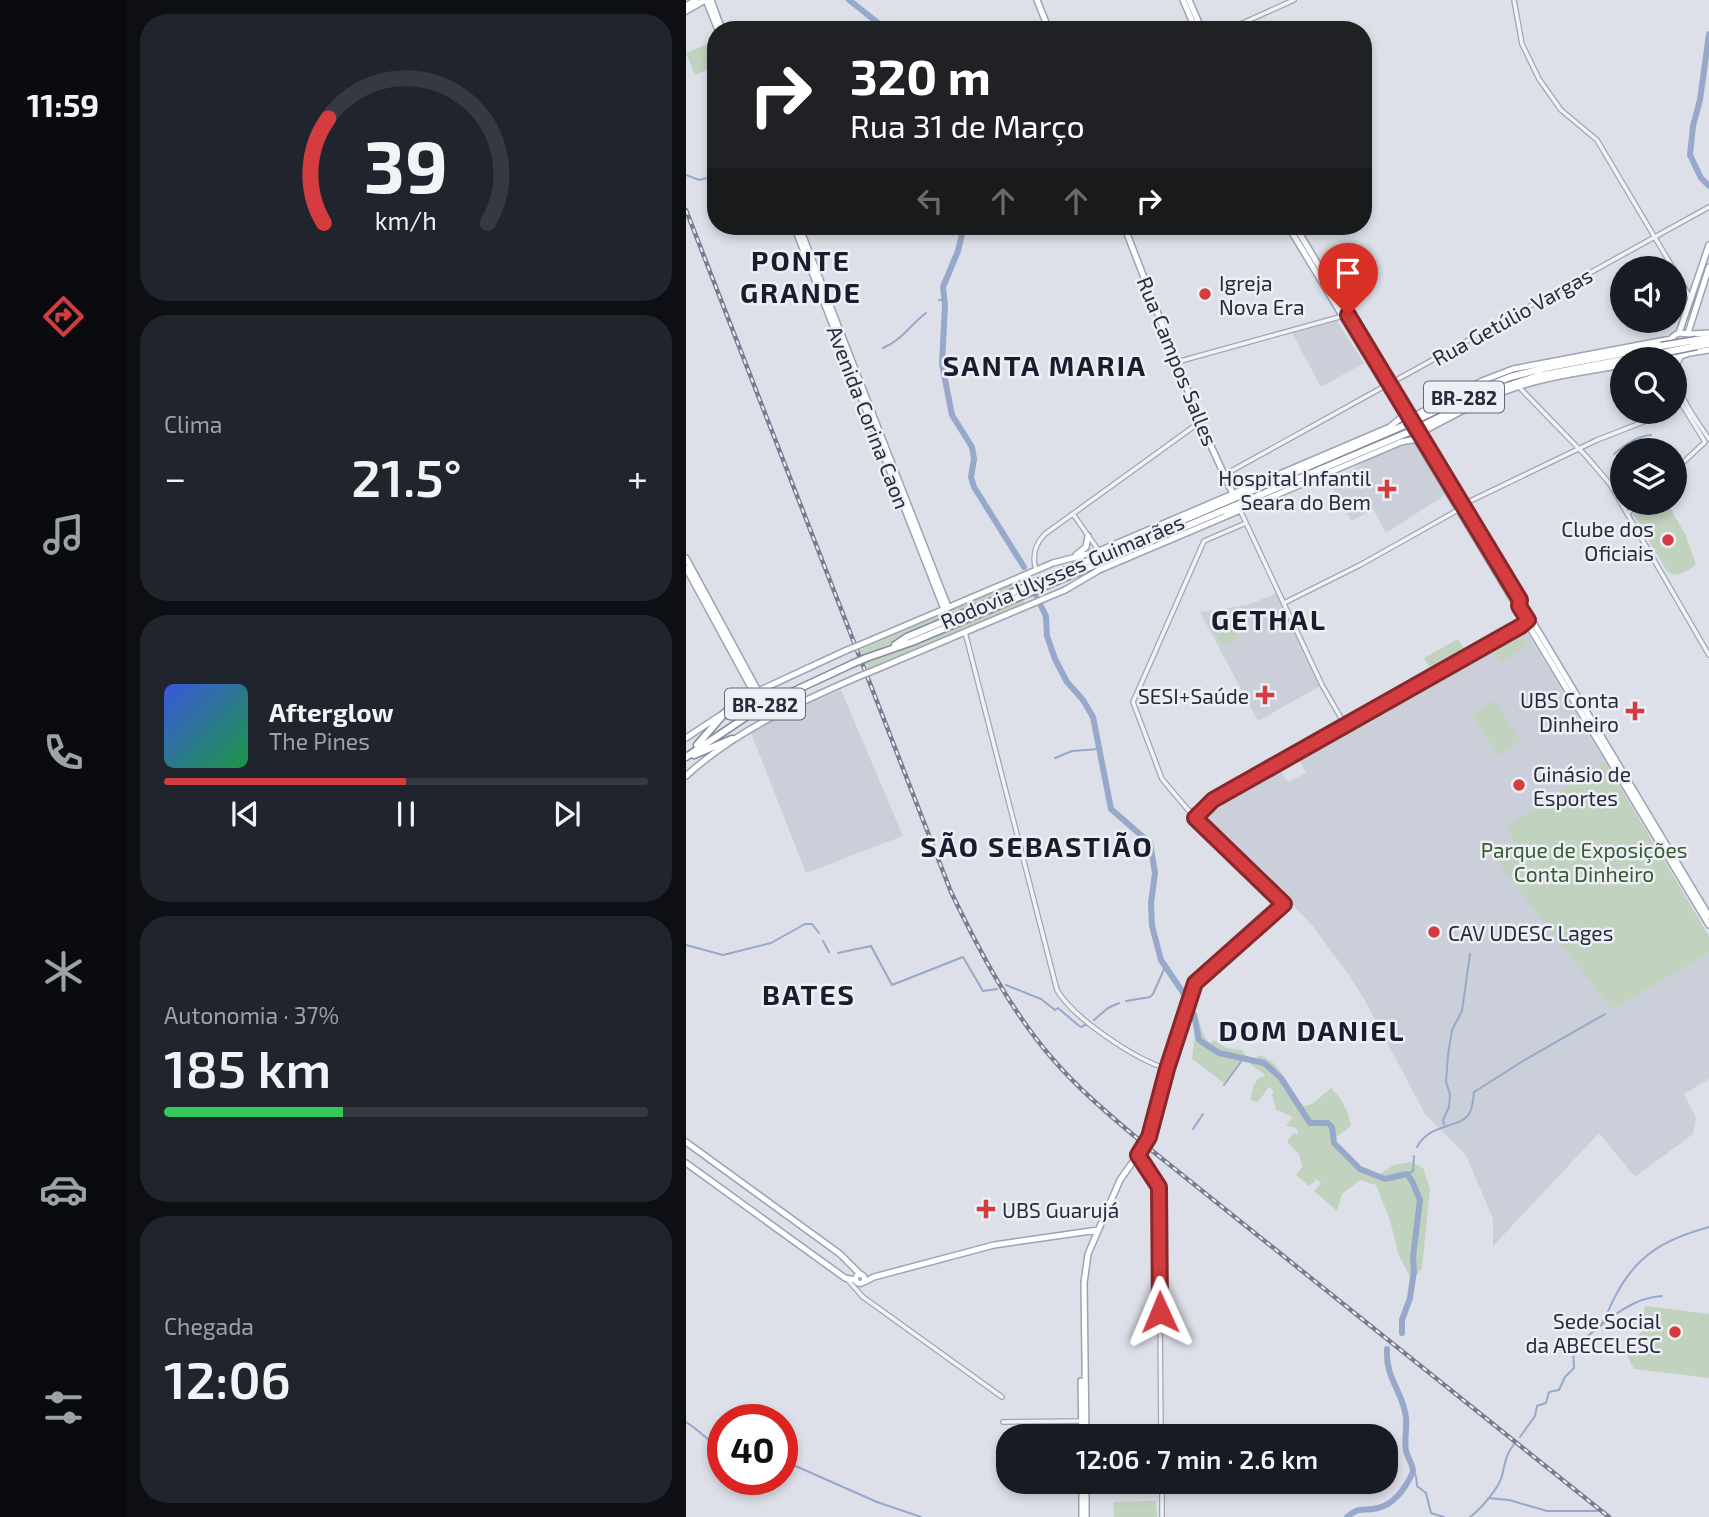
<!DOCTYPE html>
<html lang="pt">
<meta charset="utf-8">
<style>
body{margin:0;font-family:"Exo 2",sans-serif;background:#20242c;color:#f1f3f6;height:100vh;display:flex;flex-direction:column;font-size:26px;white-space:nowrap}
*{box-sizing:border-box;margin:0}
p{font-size:23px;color:#9ea1a6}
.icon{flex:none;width:38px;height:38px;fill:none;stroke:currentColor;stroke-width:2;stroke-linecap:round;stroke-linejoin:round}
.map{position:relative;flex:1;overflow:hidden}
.side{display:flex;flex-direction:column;gap:14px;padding:14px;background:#0d0f14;width:560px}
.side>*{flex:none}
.guide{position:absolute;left:21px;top:21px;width:665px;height:214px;border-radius:28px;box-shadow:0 4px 10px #0003;background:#202124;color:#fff;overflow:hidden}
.controls{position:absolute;left:924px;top:256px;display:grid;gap:14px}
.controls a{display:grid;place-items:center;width:77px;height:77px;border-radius:50%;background:#171b24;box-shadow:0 4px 10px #0003;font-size:35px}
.speed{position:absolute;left:21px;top:1404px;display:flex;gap:14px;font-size:35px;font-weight:700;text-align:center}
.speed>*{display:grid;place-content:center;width:91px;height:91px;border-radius:50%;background:#171b24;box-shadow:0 4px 10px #0003;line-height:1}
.speed .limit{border:10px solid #d22;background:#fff;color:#111}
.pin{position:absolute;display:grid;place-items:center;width:60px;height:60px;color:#fff;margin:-72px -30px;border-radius:50% 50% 50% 0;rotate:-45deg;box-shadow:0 0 7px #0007}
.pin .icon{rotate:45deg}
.me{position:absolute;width:77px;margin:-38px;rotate:359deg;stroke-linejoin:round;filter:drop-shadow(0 0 5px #0008)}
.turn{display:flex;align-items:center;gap:24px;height:147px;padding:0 28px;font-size:32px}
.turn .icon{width:91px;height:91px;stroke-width:2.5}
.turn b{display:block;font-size:49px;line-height:60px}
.lanes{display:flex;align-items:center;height:66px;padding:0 28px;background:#0003;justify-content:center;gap:35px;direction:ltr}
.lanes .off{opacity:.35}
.big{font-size:52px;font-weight:600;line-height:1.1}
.side .tile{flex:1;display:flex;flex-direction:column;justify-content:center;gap:10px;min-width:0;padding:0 24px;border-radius:28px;background:#20242c}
.side .dial{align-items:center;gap:0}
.dial svg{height:182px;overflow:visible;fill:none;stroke:#363941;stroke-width:7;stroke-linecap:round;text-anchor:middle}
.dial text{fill:#f1f3f6;stroke:none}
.song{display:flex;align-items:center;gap:21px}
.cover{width:84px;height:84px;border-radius:10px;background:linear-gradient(135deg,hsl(230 70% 55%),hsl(140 70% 35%))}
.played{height:7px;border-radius:4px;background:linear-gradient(90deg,#d43c40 50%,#363941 50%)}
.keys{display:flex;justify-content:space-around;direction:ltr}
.heat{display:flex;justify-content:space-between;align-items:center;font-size:38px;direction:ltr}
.charge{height:10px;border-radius:5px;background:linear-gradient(90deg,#34c759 37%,#363941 0)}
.trip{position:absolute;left:310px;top:1424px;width:402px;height:70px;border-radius:28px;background:#171b24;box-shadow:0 4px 10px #0003;font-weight:600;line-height:70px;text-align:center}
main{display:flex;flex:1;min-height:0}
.dock{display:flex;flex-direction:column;width:126px;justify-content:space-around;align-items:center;background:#090b0e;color:#9ea1a6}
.dock .icon{width:49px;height:49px}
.dock .active{color:#d43c40}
.dock b{font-size:32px;color:#f1f3f6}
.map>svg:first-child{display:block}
</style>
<main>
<nav class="dock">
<b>11:59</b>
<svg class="icon active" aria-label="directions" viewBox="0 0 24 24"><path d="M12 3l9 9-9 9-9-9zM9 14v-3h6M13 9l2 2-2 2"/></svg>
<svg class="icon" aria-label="music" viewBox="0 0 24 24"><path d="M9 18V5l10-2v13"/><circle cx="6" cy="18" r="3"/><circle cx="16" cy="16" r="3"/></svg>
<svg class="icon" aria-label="phone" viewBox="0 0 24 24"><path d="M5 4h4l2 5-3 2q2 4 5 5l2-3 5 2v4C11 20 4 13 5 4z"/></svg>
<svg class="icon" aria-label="climate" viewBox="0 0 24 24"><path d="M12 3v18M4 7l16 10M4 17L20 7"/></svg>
<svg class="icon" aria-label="car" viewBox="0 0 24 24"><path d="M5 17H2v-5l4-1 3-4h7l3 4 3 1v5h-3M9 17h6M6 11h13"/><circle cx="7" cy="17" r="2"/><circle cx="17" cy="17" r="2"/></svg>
<svg class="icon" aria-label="filters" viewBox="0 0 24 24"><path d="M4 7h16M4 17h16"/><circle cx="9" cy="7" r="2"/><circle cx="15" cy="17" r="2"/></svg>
</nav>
<section class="side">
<div class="tile dial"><svg viewBox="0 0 100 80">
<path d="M14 69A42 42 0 1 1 86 69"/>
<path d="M14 69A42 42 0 0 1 16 23" stroke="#d43c40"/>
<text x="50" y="56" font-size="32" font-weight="700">39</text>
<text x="50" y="72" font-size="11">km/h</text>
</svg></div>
<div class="tile"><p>Clima</p>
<div class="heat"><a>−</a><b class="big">21.5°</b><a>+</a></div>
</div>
<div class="tile">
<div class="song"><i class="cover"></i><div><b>Afterglow</b><p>The Pines</p></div></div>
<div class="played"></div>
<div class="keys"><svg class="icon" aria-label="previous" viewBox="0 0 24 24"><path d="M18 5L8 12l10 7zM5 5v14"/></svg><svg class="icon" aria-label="pause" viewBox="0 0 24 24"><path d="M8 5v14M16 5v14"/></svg><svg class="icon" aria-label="next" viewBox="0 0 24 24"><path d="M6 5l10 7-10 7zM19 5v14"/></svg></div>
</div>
<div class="tile"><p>Autonomia · 37%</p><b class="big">185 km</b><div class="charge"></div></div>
<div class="tile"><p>Chegada</p><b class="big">12:06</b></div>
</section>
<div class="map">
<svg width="1023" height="1517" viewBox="0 0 1023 1517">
<rect width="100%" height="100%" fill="#dde0e8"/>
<path fill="#cbcfda" d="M651 321 678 363 635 387 606 333Z
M718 441 727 442 759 495 700 533 687 509 665 521 644 484 690 454Z
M593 592 636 685 572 721 514 612 562 605Z
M838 628 919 761 822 827 831 846 811 860 926 1010 1023 953V1079L998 1094 1010 1117 1007 1134 949 1177 913 1133 807 1246V1219L780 1155 739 1114 677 997 662 974 626 925 585 882 520 820 518 816 530 802 592 767 602 782 620 773 611 755Z
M155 690 217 836 120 873 65 733 106 710Z"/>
<path fill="#c1d2be" d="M27 42 30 47V67L9 75 0 53Z
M958 502H981L1000 536 1010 565C1001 570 991 580 981 571L947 514Z
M324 584 334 587 177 656 174 650Z
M338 598V604L183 671 179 662Z
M540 611 553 638 536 646 523 620Z
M833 633 841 647 815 662 807 648Z
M772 639 782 656 748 675 738 658Z
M808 700 835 741 813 756 786 715Z
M919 761 1023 936V953L926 1010 810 860 831 846 821 827Z
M507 1006C516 1020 512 1031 524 1043L528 1040 541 1048 556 1050 560 1055 538 1083 506 1059C508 1044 511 1026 504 1011Z
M573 1055C602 1066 596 1088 618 1106L626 1104 645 1088C657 1101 662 1109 665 1126L646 1140 677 1169 694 1174 708 1165 725 1162 737 1168 744 1189 736 1268 726 1281 712 1253 704 1220 690 1185 674 1180 656 1194 651 1211 628 1191 635 1183 631 1179 623 1186 610 1175 616 1167 613 1154 601 1142 607 1133 613 1135 610 1128 600 1126 606 1118 605 1116 590 1110 586 1094 588 1091 583 1087 572 1102 565 1100C567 1086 567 1080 579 1075L564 1064Z
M959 1306 1023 1314V1378L948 1369 941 1355 951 1350Z
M470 1501 471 1517H428L427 1502Z"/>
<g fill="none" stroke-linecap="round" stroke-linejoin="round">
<path stroke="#96a9ca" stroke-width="2" d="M198 30V27
M0 175 13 180 30 176
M253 300H258
M197 348C215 341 225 324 240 313
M928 454C938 445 952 436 965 435
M369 758 386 751 413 749
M137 941 143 952
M0 945 37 955 85 943 119 924H126L133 933
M152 953 185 946 206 985 277 957 297 991 311 989
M320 985 355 999 369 1010 372 1008 392 1025 395 1027 401 1024
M440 1001 464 997 467 994 479 967
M408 1020 422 1008 433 1003
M538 1085 557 1059
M758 1124 757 1120 763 1107 764 1094 760 1082 762 1055 766 1030 776 1011 784 954
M507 1129 517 1114
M731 1147C745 1122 773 1129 783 1114 787 1108 787 1099 788 1092L837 1061 919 1014
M721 1174 727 1171 728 1156
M915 1325C921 1316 924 1305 930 1295 951 1254 980 1239 1023 1227
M0 1422C14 1430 22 1443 37 1447
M834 1437 849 1416 851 1406 860 1403 863 1392 873 1390 879 1377 888 1368 887 1348C914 1328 940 1298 976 1296
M96 1460 191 1502 235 1517
M727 1472 730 1476 731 1486 740 1493 745 1513 758 1517
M802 1498 823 1500 861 1511H911
M784 1517C794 1510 813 1488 816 1476 819 1463 820 1454 828 1444"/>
<path stroke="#96a9ca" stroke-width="6" d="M163 0 201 30
M1023 34 1014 100 1007 126 1004 155 1015 178 1023 186
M278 226 272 251 257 287 259 305 256 364 266 415 286 447 288 459 285 477 288 487 338 567
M343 578 350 595
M355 606 360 616 361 636 369 659 381 682 397 700 407 717 425 809 464 843 469 873 465 903 466 926 475 960 496 991 508 1015 513 1040 533 1053 578 1063 595 1078 624 1123H642L646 1127 648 1143 674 1169 699 1179 721 1174 726 1181 734 1200 727 1257 728 1271 724 1298 716 1320V1333
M661 1517C675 1505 678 1512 692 1508 709 1504 720 1487 727 1472 727 1464 722 1459 720 1451 718 1440 721 1429 720 1418 718 1393 699 1379 701 1349"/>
<g stroke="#a2a6b2" stroke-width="6">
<path id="minor" d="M828 0 836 44 853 79 875 110 911 140 987 268
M541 30 608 0
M989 271 1005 299
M995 357C980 383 1009 418 1023 439
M491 362 657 316
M703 384 1023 207
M833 387 900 456 924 484 1023 655
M989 387 992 398 1019 442
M989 470 1019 442
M538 475 699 386
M776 505 911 440 957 422 973 411
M554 510 636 685 659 725
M387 514 413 551
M941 514 954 502
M350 570C346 557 349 544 359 534L514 422
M598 603 674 565 772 510
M279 632 371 990C388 1019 449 1059 481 1069
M504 812 522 803
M509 818 476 779 447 702 518 541 560 523
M451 1155 469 1178 473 1191 475 1437
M160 1278 177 1297 316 1397
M317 1422 395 1421
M476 1482V1517"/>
</g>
<g stroke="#9ca3b4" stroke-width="8">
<path id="major" d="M20 0 32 30
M25 0 36 30
M351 0 363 30
M497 0 510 30
M503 0 516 30
M0 6 10 0
M0 11 19 0
M108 226 258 609
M113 226 262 607
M438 226 514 422 547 494
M602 226 717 416
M609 226 725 419
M993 333 1023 245
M993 333 1004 334 1008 342 1004 353 989 358 983 352C981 343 985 336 993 333Z
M1002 333 1023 267
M1005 334 1023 333
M1004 353 1023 350
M973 359 985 357
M724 418 796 381 827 369 985 339
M733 432 1023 916
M735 436 738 431C768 415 797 399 828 388 863 376 900 372 936 365
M730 439 1023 925
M390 555 400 547 402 536
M0 558 72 691
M0 568 68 693
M176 644 367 563 413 551 704 427 717 416
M189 670 379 590 413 570 715 442 731 439
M0 738 68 693 161 650
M0 776C50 730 112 703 174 676
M0 1142 154 1254 174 1274
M0 1163 159 1278 169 1280
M169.5 1279a4.5 4.5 0 1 1 9 0a4.5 4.5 0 1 1-9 0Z
M178 1282 188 1277 308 1245 412 1230
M395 1381 396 1437
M400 1437 398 1283 402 1254 434 1180 460 1143 509 983 598 904 509 818 527 800 841 623
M396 1482V1517
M400 1482V1517"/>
</g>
<g stroke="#848b9f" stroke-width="9">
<path id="highway" d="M1010 340 1023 338
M1011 346 1023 344
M942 359 976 353
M540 512 554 510
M364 577 724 423 794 389 824 377 859 368 975 346
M366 583 728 430 809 390 852 376 936 360
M209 645 221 637 335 589
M180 658 226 642 338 595
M11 745 44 707
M8 755 46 739
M0 757 78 705 166 664"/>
</g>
<use href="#minor" stroke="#f0f2f6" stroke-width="3.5"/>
<use href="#major" stroke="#fff" stroke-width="5"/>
<use href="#highway" stroke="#fff" stroke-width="6"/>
<g stroke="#767d92" stroke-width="4.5">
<path id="rail" d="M0 210 265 892C293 950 323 1008 365 1057 393 1090 426 1117 459 1145L923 1517"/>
</g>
<use href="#rail" stroke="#edeff5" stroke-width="2" stroke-dasharray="5" stroke-linecap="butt"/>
<g stroke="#9ca3b4" stroke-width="8" stroke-linecap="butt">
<path id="major-bridge" d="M725 419 733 432
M720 422 728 435
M161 650 176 644
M174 676 189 670"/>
</g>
<g stroke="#848b9f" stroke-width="9" stroke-linecap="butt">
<path id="highway-bridge" d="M975 346 1010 340
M976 353 1011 346
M335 589 364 577
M338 595 366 583
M166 664 180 658"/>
</g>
<use href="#major-bridge" stroke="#fff" stroke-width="5"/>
<use href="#highway-bridge" stroke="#fff" stroke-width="6"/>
</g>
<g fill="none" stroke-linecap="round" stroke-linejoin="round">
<g stroke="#8a272a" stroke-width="18">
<path id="route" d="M474 1312 473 1187 452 1155 463 1137 481 1069 509 983 598 904 509 818 527 800 835 626 842 620 833 606 834 600 662 315"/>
</g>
<use href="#route" stroke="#d43c40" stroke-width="12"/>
</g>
<g fill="#d43c40" stroke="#edeff5" stroke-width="2.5">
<circle cx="519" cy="294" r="7"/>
<path d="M697.5 478.5h7v7h7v7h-7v7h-7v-7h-7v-7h7z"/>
<circle cx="982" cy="540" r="7"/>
<path d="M575.5 684.5h7v7h7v7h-7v7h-7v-7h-7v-7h7z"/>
<path d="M945.5 700.5h7v7h7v7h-7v7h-7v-7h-7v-7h7z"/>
<circle cx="833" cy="785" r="7"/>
<circle cx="748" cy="932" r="7"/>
<path d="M296.5 1198.5h7v7h7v7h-7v7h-7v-7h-7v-7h7z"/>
<circle cx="989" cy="1332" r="7"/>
</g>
<g text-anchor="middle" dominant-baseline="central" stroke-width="5" stroke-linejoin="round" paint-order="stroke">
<g fill="#edeff5" stroke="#626676" stroke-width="2">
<rect x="738" y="381.5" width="80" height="31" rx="5"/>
<rect x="39" y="688.5" width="80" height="31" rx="5"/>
</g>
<g font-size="19" font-weight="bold" fill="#262c3f">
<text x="778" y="397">BR-282</text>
<text x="79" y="704">BR-282</text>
</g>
<g font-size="21" fill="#262c3f" stroke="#edeff5" text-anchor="end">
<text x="533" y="282" text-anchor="start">Igreja<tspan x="533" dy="24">Nova Era</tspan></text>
<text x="685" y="477">Hospital Infantil<tspan x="685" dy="24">Seara do Bem</tspan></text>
<text x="968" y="528">Clube dos<tspan x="968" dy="24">Oficiais</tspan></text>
<text x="563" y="695">SESI+Saúde</text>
<text x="933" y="699">UBS Conta<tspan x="933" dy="24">Dinheiro</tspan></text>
<text x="847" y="773" text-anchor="start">Ginásio de<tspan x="847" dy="24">Esportes</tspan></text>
<text x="762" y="932" text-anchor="start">CAV UDESC Lages</text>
<text x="316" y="1209" text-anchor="start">UBS Guarujá</text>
<text x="975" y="1320">Sede Social<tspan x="975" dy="24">da ABECELESC</tspan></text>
</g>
<g font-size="21" fill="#262c3f" stroke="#edeff5">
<text transform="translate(826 316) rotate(-29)">Rua Getúlio Vargas</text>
<text transform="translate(492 361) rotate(68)">Rua Campos Salles</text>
<text transform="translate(183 417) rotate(69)">Avenida Corina Caon</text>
<text transform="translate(376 571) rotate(-23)">Rodovia Ulysses Guimarães</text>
</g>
<g font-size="21" fill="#355b33" stroke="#edeff5">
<text x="898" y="849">Parque de Exposições<tspan x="898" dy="24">Conta Dinheiro</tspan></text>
</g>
<g font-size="28" font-weight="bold" letter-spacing="2" fill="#191d30" stroke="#edeff5">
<text x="115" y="260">PONTE<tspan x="115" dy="32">GRANDE</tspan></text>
<text x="359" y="365">SANTA MARIA</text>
<text x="583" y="619">GETHAL</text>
<text x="351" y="846">SÃO SEBASTIÃO</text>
<text x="123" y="994">BATES</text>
<text x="626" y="1030">DOM DANIEL</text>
</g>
</g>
</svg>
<div class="controls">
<a><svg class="icon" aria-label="sound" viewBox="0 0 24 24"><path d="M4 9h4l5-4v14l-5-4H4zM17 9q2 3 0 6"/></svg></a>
<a><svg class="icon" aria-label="search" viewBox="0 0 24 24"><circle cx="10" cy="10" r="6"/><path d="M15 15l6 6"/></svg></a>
<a><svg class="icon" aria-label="layers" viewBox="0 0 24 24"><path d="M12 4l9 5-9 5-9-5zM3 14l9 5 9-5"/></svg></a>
</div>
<div class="speed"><div class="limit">40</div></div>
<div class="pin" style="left:662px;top:315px;background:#d93025"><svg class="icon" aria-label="arrive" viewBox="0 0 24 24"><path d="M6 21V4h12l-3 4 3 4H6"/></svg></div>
<svg class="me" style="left:474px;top:1312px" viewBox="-20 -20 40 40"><path d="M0-17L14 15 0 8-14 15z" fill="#d43c40" stroke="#fff" stroke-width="4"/></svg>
<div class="trip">12:06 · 7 min · 2.6 km</div>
<div class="guide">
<div class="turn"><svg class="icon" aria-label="right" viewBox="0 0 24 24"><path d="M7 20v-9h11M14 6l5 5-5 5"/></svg><div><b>320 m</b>Rua 31 de Março</div></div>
<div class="lanes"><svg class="icon off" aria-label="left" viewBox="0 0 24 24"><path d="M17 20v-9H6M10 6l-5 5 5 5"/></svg><svg class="icon off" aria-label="ahead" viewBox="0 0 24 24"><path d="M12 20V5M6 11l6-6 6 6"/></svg><svg class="icon off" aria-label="ahead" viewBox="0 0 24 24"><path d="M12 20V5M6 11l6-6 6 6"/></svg><svg class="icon" aria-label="right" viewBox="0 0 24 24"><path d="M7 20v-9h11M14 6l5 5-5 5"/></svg></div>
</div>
</div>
</main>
